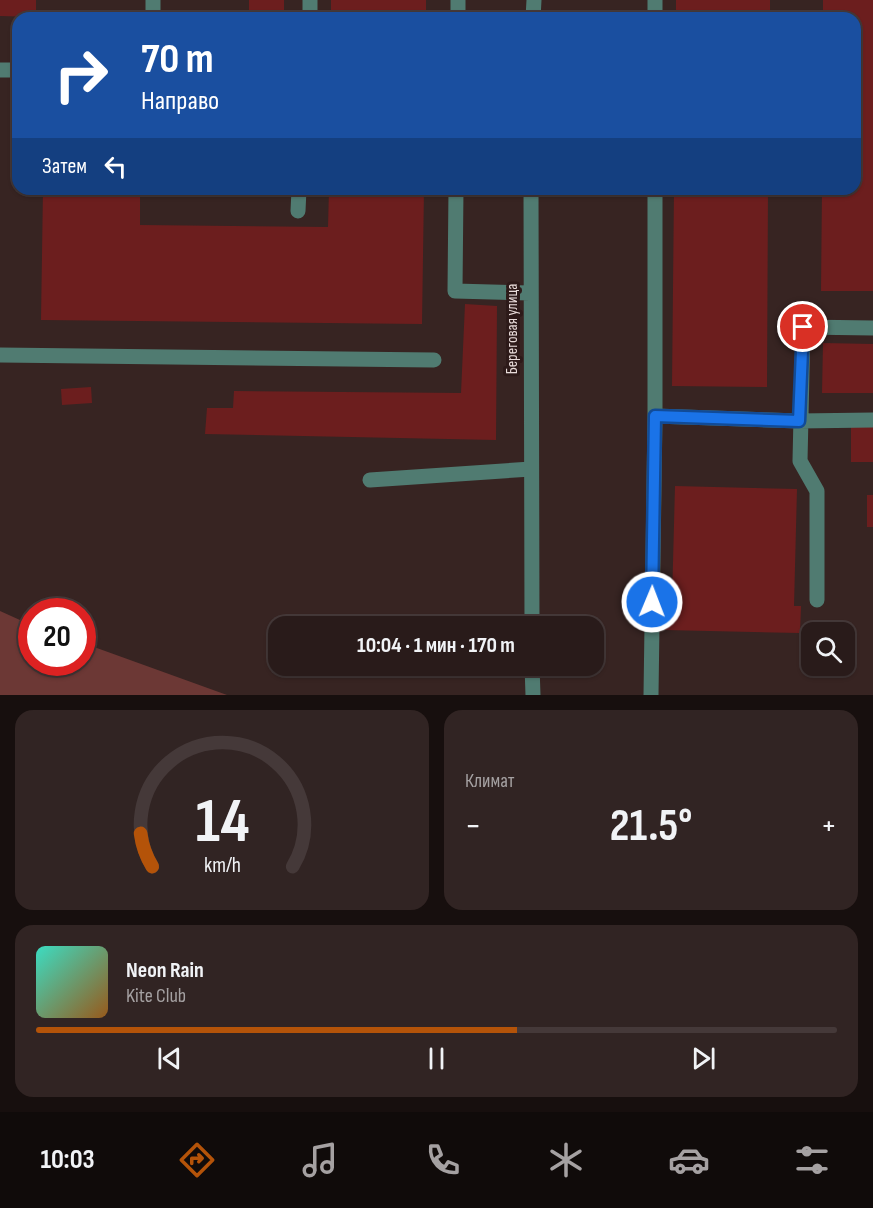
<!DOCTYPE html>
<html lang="ru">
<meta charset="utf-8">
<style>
body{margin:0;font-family:"Sofia Sans Condensed",sans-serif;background:#312423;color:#f1f3f6;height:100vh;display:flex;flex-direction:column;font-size:22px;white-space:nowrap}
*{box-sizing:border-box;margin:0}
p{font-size:20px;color:#a5a1a2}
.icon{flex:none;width:33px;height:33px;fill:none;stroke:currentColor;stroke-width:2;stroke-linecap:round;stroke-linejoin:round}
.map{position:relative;height:695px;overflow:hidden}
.panel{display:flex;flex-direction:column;gap:15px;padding:15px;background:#170f0e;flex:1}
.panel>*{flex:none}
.guide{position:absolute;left:12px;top:12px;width:849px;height:183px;border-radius:18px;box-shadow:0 2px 4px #0004,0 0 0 2px #453939;background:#1a4fa0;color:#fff;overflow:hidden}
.buttons{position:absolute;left:801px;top:622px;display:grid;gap:12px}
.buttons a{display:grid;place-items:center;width:54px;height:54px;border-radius:12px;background:#291b1a;box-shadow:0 2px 4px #0004,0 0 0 2px #453939;font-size:30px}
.speed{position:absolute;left:18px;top:598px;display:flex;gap:12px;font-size:30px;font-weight:700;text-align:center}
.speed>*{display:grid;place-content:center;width:78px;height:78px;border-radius:50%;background:#291b1a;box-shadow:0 2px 4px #0004,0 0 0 2px #453939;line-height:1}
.speed .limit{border:9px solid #d22;background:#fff;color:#111}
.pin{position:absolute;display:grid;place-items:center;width:51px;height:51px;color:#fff;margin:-26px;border:3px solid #fff;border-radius:50%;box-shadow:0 2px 6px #0007}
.me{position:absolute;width:66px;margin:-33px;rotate:1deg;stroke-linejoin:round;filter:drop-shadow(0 0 4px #0008)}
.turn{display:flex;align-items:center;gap:21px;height:126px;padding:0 30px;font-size:27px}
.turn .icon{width:78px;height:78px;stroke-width:2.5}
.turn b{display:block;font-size:42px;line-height:51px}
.then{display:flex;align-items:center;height:57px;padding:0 30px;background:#0003;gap:12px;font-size:22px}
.big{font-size:45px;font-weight:700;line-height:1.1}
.panel .widget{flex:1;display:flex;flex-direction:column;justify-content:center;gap:9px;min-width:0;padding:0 21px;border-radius:18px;background:#312423}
.panel .dial{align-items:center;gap:0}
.dial svg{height:156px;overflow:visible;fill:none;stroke:#453939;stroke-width:7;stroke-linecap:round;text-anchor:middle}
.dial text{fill:#f1f3f6;stroke:none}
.song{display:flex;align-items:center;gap:18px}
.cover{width:72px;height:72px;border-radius:9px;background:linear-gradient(135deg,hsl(170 70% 55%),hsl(30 70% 35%))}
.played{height:6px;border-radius:3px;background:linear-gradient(90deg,#b45309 60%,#453939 60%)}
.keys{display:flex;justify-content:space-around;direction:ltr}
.heat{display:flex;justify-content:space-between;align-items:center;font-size:33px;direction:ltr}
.panel .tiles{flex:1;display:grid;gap:15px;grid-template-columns:1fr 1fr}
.widget:last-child{grid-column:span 2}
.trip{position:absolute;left:268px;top:616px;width:336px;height:60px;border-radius:18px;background:#291b1a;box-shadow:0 2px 4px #0004,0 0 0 2px #453939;font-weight:700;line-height:60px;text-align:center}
.tabs{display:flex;height:96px;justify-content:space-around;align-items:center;background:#100b0a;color:#a5a1a2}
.tabs .icon{width:42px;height:42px}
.tabs .selected{color:#b45309}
.tabs b{font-size:27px;color:#f1f3f6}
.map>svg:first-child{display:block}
</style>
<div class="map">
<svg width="873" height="695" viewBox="0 0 873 695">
<rect width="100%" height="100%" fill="#372422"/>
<path fill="#6c3835" d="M0 611 31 625 32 663H82L83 643 227 695H0Z"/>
<path fill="#6c1e1e" d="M0 0H36V17L0 16Z
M249 0H284V18H249Z
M331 0H426V18H331Z
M676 0H770V18H676Z
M823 0H873V291H821L822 189H855V18H823Z
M43 189H140V225L328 227 329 189H424L422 324 41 320Z
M674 189H768L767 387 672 386Z
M465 304 497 306 496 440 205 434 207 408H233L234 391 461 393Z
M823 343 873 344V393H822Z
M91 387 92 403 62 405 61 389Z
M851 427H873V462H851Z
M675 486 797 489 794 606H801L800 633 665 630 666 601H672Z
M867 495H873V527H867Z"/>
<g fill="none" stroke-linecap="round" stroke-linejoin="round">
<path stroke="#507b71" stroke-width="15" d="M310 0V18
M153 18V0
M458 18V0
M533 18 534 0
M655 18V0
M0 70H18
M456 189 455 291 530 293
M531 189 532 627
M655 189V416L799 421 873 420
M298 211 299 189
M0 355 434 360
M370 480 531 469
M817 600V491L800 461 803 327 873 328
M532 666 533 695
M651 695 655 416"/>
</g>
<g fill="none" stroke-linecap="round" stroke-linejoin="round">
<g stroke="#114b97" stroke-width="15">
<path id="route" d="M652 602 655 416 799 421 803 327"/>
</g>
<use href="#route" stroke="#1a73e8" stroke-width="10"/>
</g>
<g text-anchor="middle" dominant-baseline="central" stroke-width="6" stroke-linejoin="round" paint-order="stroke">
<g font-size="16" fill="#e8dbd9" stroke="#2d1a19">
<text transform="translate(512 329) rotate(-90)">Береговая улица</text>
</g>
</g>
</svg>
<div class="buttons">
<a><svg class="icon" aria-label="search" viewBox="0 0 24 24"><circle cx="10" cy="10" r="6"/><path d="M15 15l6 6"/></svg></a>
</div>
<div class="speed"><div class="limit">20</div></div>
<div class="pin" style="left:803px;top:327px;background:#d93025"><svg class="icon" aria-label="arrive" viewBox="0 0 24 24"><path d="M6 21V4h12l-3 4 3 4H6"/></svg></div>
<svg class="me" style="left:652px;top:602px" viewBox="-20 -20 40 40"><circle r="17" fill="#1a73e8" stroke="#fff" stroke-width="3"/><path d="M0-11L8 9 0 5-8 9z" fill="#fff"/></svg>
<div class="trip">10:04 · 1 мин · 170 m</div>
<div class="guide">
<div class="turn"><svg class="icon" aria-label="right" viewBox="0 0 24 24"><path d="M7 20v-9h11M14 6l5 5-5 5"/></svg><div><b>70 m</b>Направо</div></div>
<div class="then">Затем<svg class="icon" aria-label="left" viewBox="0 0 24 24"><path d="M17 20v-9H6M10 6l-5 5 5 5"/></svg></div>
</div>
</div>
<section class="panel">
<div class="tiles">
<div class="widget dial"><svg viewBox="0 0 100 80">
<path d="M14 69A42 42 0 1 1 86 69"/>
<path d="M14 69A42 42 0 0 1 8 52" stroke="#b45309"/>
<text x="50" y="56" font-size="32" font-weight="700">14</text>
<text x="50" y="72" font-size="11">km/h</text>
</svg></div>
<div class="widget"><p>Климат</p>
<div class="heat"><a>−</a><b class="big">21.5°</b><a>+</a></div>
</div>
<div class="widget">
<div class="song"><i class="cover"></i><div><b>Neon Rain</b><p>Kite Club</p></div></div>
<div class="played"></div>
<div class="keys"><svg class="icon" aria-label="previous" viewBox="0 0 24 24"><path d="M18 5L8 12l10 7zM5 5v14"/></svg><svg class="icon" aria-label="pause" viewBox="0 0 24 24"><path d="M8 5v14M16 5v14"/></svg><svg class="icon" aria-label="next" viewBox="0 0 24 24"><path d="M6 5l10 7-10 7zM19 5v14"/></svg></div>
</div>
</div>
</section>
<nav class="tabs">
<b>10:03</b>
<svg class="icon selected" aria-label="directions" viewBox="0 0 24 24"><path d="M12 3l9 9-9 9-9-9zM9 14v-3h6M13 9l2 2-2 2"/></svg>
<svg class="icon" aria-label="music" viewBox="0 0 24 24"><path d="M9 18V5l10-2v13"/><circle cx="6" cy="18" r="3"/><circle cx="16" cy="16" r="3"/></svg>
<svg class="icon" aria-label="phone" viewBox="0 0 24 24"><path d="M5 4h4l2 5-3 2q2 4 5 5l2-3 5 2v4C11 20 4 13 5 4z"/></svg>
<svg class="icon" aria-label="climate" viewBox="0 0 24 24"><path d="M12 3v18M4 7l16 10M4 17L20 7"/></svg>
<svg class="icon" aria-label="car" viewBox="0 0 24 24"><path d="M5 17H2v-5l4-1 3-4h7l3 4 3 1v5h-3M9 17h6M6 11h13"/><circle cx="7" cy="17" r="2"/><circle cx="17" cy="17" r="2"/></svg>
<svg class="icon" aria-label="filters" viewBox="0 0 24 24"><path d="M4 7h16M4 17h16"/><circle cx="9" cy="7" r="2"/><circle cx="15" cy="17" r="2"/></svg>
</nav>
